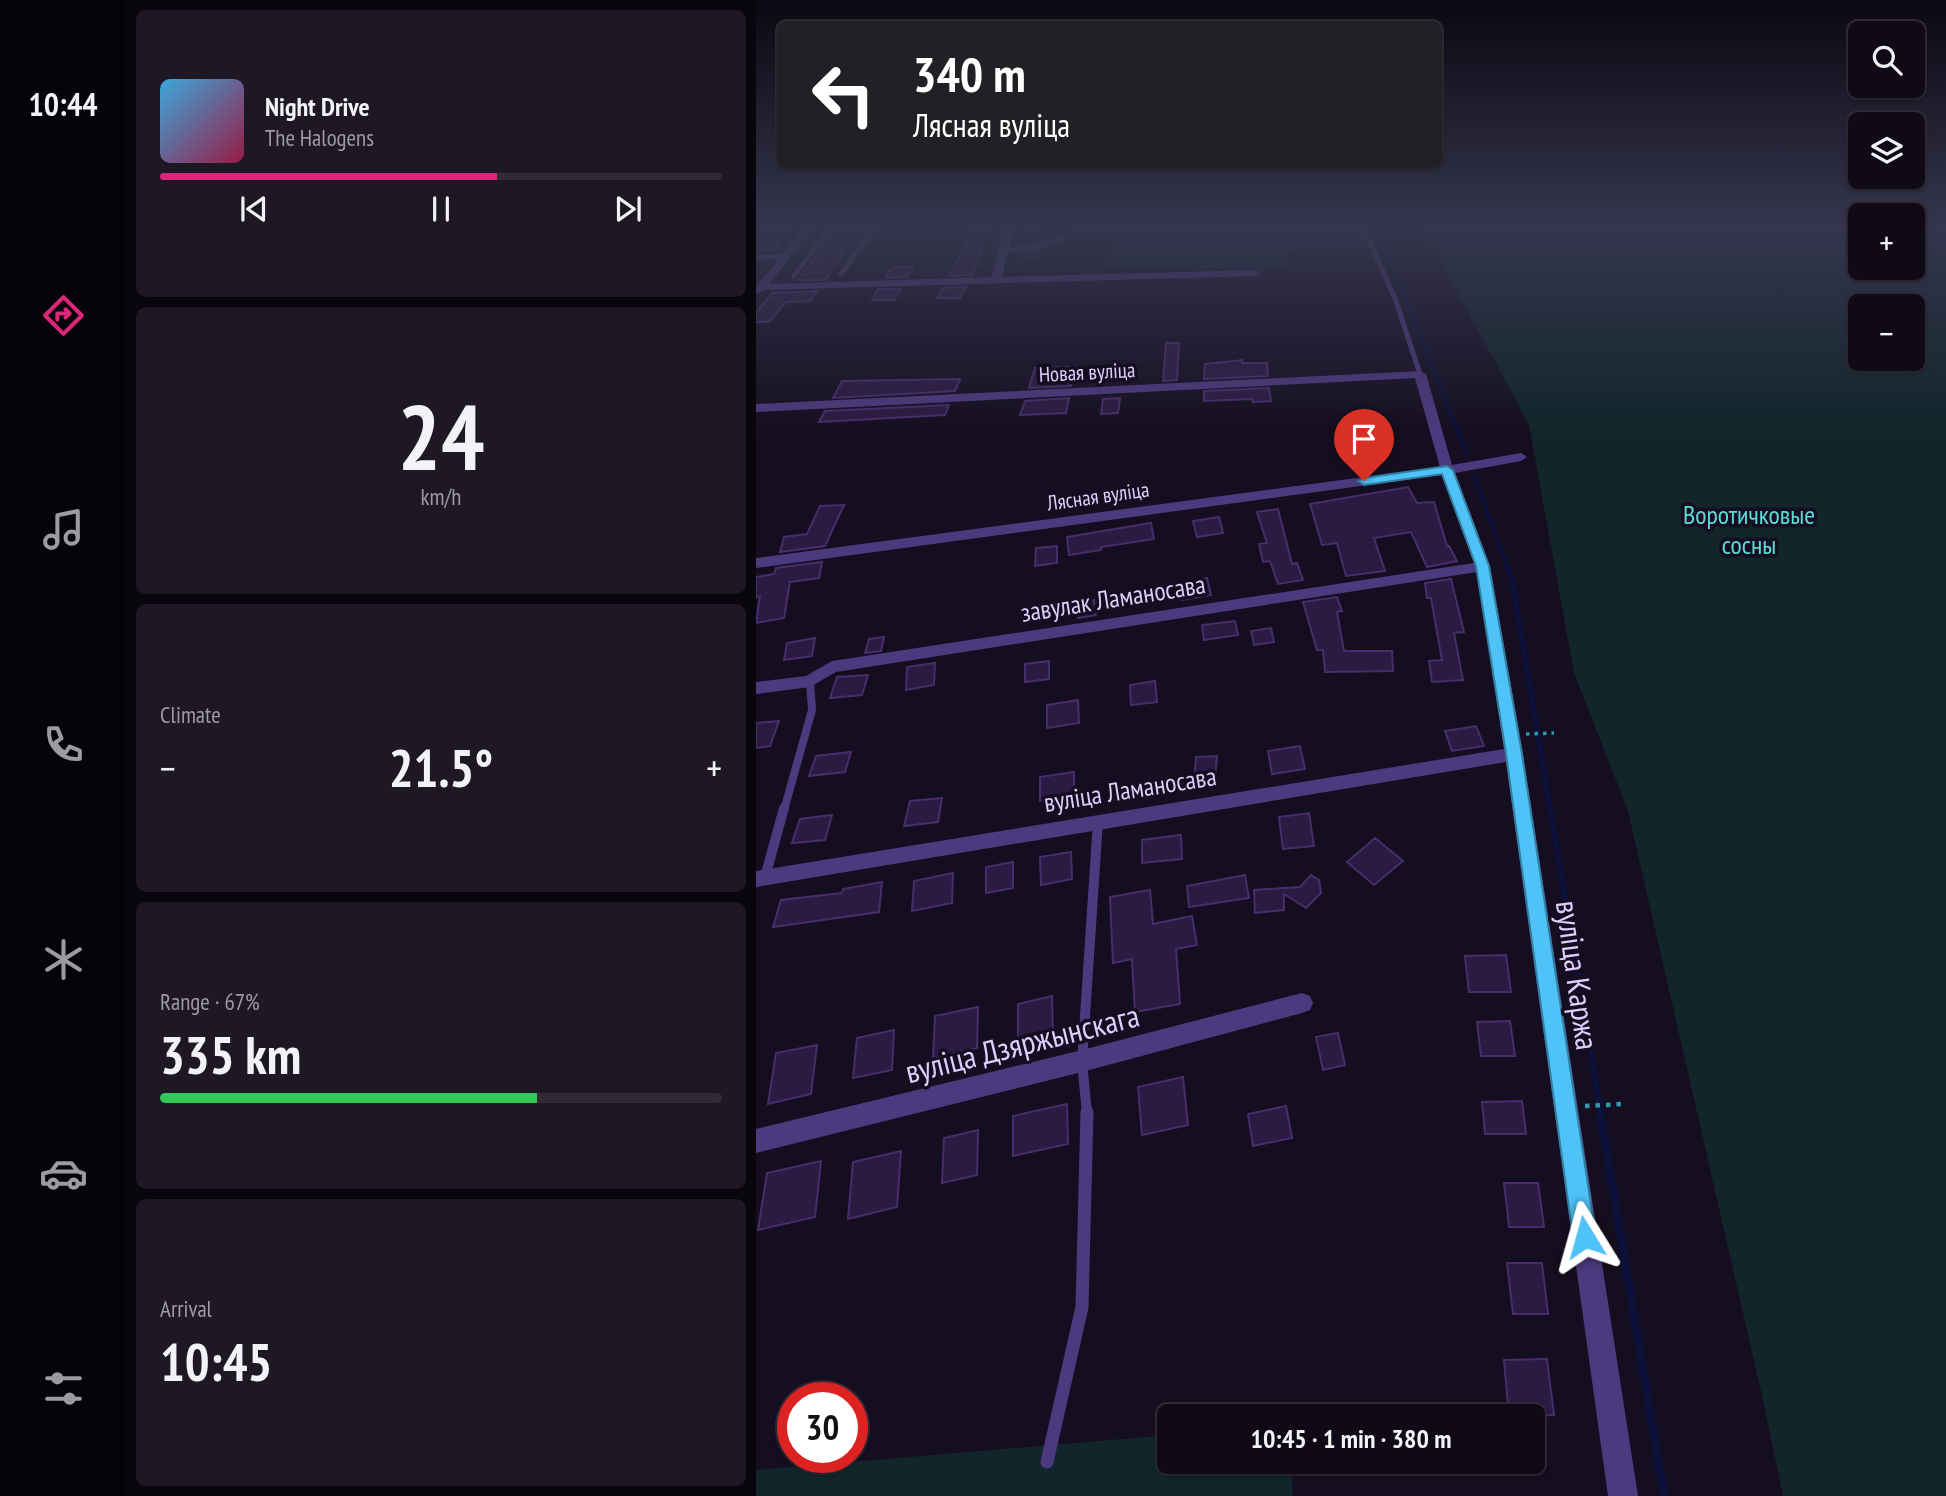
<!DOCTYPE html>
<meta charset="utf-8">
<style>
body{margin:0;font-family:"PT Sans Narrow",sans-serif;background:#1e1825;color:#f1f3f6;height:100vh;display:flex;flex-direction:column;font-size:26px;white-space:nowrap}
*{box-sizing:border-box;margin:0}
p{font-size:23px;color:#9c9aa2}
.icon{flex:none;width:38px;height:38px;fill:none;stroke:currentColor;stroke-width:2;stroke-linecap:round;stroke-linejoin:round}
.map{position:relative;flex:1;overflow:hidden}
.side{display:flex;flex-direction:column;gap:10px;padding:10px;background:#09060d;width:630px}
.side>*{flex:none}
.hud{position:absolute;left:21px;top:21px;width:665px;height:147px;border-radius:10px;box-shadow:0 2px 5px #0004,0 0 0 2px #302b37;background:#202124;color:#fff;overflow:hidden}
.fabs{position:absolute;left:1092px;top:21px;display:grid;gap:14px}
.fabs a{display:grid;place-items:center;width:77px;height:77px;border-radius:10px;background:#100a18;box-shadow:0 2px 5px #0004,0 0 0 2px #302b37;font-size:35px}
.speed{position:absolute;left:21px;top:1382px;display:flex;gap:14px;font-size:35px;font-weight:700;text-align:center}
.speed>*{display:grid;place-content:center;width:91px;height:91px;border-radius:50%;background:#100a18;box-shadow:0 2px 5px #0004,0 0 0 2px #302b37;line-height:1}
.speed .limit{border:10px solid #d22;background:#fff;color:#111}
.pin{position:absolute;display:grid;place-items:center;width:60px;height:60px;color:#fff;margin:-72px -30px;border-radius:50% 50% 50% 0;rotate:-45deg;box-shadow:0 0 7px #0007}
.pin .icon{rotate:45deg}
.me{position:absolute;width:77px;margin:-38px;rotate:352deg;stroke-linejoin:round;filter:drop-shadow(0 0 5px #0008)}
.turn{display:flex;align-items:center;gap:24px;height:147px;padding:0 21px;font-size:32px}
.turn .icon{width:91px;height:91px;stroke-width:2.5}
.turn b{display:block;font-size:49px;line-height:60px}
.big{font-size:52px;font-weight:700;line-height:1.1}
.side .widget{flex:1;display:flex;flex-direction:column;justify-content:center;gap:10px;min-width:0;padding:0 24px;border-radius:10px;background:#1e1825}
.side .dial{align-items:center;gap:0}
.dial b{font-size:91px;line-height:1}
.song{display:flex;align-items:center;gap:21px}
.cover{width:84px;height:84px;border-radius:10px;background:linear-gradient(135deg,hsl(200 70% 55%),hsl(340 70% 35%))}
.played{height:7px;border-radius:4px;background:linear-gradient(90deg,#db2777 60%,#302b37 60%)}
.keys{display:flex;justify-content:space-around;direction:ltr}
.heat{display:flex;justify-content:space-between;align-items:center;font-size:38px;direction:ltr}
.charge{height:10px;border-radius:5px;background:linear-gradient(90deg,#34c759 67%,#302b37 0)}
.trip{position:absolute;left:401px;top:1404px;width:388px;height:70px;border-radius:10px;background:#100a18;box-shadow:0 2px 5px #0004,0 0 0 2px #302b37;font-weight:700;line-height:70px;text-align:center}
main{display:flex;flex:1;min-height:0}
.menu{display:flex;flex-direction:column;width:126px;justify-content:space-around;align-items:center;background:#06040a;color:#9c9aa2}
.menu .icon{width:49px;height:49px}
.menu .on{color:#db2777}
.menu b{font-size:32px;color:#f1f3f6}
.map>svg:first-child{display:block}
</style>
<main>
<nav class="menu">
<b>10:44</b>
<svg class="icon on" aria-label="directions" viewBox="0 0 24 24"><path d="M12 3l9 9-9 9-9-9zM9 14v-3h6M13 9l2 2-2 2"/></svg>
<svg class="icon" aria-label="music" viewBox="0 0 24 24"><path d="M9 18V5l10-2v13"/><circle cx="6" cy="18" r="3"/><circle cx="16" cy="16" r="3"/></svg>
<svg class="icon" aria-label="phone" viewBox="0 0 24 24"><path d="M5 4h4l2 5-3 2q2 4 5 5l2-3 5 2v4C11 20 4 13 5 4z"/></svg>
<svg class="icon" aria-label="climate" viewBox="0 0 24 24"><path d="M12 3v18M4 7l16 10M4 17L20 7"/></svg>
<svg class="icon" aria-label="car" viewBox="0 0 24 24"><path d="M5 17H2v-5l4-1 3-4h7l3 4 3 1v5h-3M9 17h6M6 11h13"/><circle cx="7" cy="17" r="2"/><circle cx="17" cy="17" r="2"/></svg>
<svg class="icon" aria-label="filters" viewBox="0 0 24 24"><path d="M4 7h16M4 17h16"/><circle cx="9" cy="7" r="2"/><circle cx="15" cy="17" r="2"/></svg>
</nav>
<section class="side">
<div class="widget">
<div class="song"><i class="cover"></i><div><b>Night Drive</b><p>The Halogens</p></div></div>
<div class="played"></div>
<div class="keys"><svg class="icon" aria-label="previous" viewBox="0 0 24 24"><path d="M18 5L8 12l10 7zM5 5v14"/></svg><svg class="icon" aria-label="pause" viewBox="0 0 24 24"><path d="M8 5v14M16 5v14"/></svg><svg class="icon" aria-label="next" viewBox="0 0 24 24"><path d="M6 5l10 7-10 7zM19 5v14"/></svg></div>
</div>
<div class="widget dial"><b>24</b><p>km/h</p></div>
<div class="widget"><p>Climate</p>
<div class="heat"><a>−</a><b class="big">21.5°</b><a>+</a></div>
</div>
<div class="widget"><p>Range · 67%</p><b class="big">335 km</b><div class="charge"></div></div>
<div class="widget"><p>Arrival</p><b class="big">10:45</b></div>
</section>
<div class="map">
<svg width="1190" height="1496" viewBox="0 0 1190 1496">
<rect width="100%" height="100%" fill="#150e20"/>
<path fill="#11252a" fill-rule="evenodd" d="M272 226H287L277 237 290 238 284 260 261 262Z
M310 226H604L612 249 533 250 530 270 350 266 361 230 321 233Z
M666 226H1104V268H1157V226H1190V1496H1027L1007 1400 872 811 818 673 773 425ZM1104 306H1157V359H1104Z
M413 1435V1461H535L537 1496H0V1470Z"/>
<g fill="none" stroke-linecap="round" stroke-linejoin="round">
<path stroke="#0b113c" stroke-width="3.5" d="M621 226 711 455
M718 475 752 569"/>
<path stroke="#0b113c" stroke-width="5" d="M751 567 756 580 794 810"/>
<path stroke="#0b113c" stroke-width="6" d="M794 808 845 1114"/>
<path stroke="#0b113c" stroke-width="8" d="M844 1112 908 1496"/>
</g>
<path fill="#2b1a41" stroke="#482d6c" stroke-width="2" d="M11 226H35L18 250 0 251V240Z
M219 226H231L223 259 216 275 193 276Z
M104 227 69 280H42L81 228Z
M136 267H157L151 277 129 278Z
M210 287 204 298H181L187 288Z
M122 289H145L138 300H116Z
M61 291 54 301 30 302 13 322H0V313L16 293Z
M410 343H423L421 380 407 381Z
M486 360V363H511L512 376 448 379 449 364Z
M319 367 315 386 273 388 279 368Z
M204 379 199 391 77 398 86 381Z
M513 388 515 401 497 402 496 399 448 401V391Z
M313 398 310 413 264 415 269 401Z
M364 398 362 413 345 414 347 399Z
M193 405 189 415 63 422 69 411Z
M652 487 661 503 678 502 691 546H693L701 561 671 567 655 532 618 538 629 571 590 576 581 543 566 545 554 504Z
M88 505 69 546 24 552 28 537 51 534 64 506Z
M522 509 536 564 541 563 547 580 522 584 514 561 507 562 503 544 511 543 501 512Z
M463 517 467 533 441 537 437 521Z
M395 523 398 539 345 547V550L313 555 311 537Z
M301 546V563L279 566 280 548Z
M66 562 63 578 34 582 28 618 0 623 4 596 0 597V577L18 574 20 568Z
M451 578 455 595 425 600 421 583Z
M695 579 708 632 698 633 707 680 676 682 673 661 686 660 675 598H671L669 583Z
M581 597 586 611 581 612 588 651H636L637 671 569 672 567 650H561L547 602Z
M338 600 340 615 322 618 320 603Z
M479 621 482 635 448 640 446 625Z
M515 628 518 642 498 645 495 631Z
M128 637 125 651 109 653 113 639Z
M59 638 56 656 28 660 31 643Z
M293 661V679L269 682V664Z
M179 663 178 685 150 690 151 667Z
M112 675 106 695 74 698 81 677Z
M399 681 401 702 375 705 374 685Z
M322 700 323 723 291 728V705Z
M23 721 14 746 0 748V723Z
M720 726 728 746 696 751 689 731Z
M544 746 549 769 516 774 512 751Z
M95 752 89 772 53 776 60 756Z
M461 756 459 779 438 780 440 757Z
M318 772V795L284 801V777Z
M186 798 182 822 148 826 154 801Z
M553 813 558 846 527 849 523 817Z
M76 815 69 840 36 843 44 819Z
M425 835 426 859 386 863V840Z
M619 838 647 861 618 885 591 862Z
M315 852 316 879 285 885 284 857Z
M257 862V888L230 893V867Z
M197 873 196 903 156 911 158 881Z
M489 875 493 898 433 907 431 886Z
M555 875 563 880 565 893 550 908 528 894V910L499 913 498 890 544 887Z
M126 882 123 912 17 927 25 900 86 893 87 889Z
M394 890 397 924 436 916 441 945 420 949 424 1004 379 1012 376 959 357 963 354 897Z
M750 955 755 992H713L709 956Z
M296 996 297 1031 262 1039V1004Z
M222 1007 221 1048 177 1058 179 1016Z
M754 1021 759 1056H725L721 1022Z
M138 1030 136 1070 97 1078 101 1038Z
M582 1033 589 1065 567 1070 560 1037Z
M61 1045 55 1094 12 1104 20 1053Z
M427 1077 432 1125 386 1135 382 1087Z
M766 1101 770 1134H729L726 1102Z
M311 1104 312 1144 257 1156V1116Z
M530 1106 536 1138 497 1146 492 1114Z
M222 1130 221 1175 186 1183 188 1138Z
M145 1151 141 1207 92 1219 97 1162Z
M65 1161 59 1217 2 1230 11 1173Z
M748 1183H782L788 1227H753Z
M751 1263H786L792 1314H757Z
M791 1359 798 1415 753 1416 748 1360Z"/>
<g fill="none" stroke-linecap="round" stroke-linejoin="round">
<path stroke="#3199af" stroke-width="3.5" stroke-dasharray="3.5 5" stroke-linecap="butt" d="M770 734 798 733"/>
<path stroke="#3199af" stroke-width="4.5" stroke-dasharray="4.5 6" stroke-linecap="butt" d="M829 1106 867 1104"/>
<path stroke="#4c3a7e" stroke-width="5" d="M609 231 640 301 664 374
M247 251 279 247 311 237
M0 257 32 256
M85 274 119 226
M38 276 76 226"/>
<path stroke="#4c3a7e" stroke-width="8" d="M28 810 56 710 54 681"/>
<path stroke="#4c3a7e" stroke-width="10" d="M9 877 28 808
M331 1114 326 1061 342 821"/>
<path stroke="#4c3a7e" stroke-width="13" d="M291 1462 326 1307 331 1112"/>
<path fill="#4c3a7e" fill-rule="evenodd" d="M49 226H59L13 284 236 277 248 226H258L246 277 500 270 505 273 500 276 8 290 0 294V287Z
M664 371 670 374 696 465 765 453 771 457 765 461 699 473 734 566 767 754 882 1496H852L750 762 0 887V871L748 749 721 572 80 672 54 687 0 694V682L50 676 76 661 718 563 686 475 0 568V558L684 467 659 378 0 412V404Z
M546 993 554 996 557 1003 554 1010 546 1013 326 1072 0 1153V1129L326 1050Z"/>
</g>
<linearGradient id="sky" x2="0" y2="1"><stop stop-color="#0c0812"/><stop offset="0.52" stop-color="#35364e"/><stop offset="1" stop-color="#35364e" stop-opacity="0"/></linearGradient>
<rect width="1190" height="435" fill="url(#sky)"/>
<path fill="#4fc3f7" stroke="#337fa1" stroke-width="2" d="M691 466 697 470 733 566 766 754 840 1237 837 1245 829 1249 820 1245 817 1237 750 754 720 566 686 474 608 485 602 481 608 478Z"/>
<g text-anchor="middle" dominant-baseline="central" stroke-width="7" stroke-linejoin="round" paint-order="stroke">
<g font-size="21" fill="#dfcefe" stroke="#150e20">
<text transform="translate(331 372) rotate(-3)">Новая вуліца</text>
<text transform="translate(342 496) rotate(-8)">Лясная вуліца</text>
</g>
<g font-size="26" fill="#5ddbd9" stroke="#150e20">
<text x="993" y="514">Воротичковые<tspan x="993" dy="30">сосны</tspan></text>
</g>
<g font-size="26" fill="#dfcefe" stroke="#150e20">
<text transform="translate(357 598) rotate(-9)">завулак Ламаносава</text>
<text transform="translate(374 789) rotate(-9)">вуліца Ламаносава</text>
</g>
<g font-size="32" fill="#dfcefe" stroke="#150e20">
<text transform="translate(822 975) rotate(82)">вуліца Каржа</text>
<text transform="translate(266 1043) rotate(-14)">вуліца Дзяржынскага</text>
</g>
</g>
</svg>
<div class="fabs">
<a><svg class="icon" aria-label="search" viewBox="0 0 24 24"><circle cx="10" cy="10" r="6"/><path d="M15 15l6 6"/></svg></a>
<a><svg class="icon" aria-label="layers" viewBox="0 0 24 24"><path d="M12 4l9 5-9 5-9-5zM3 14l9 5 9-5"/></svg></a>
<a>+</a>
<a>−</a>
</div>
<div class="speed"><div class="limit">30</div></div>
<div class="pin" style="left:608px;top:481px;background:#d93025"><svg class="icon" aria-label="arrive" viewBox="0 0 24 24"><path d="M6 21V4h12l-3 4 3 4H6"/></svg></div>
<svg class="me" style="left:829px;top:1237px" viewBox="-20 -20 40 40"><path d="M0-17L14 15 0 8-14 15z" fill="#4fc3f7" stroke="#fff" stroke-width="4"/></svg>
<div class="trip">10:45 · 1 min · 380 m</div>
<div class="hud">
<div class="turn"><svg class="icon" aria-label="left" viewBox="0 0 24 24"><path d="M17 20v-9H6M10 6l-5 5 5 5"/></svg><div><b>340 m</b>Лясная вуліца</div></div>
</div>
</div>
</main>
